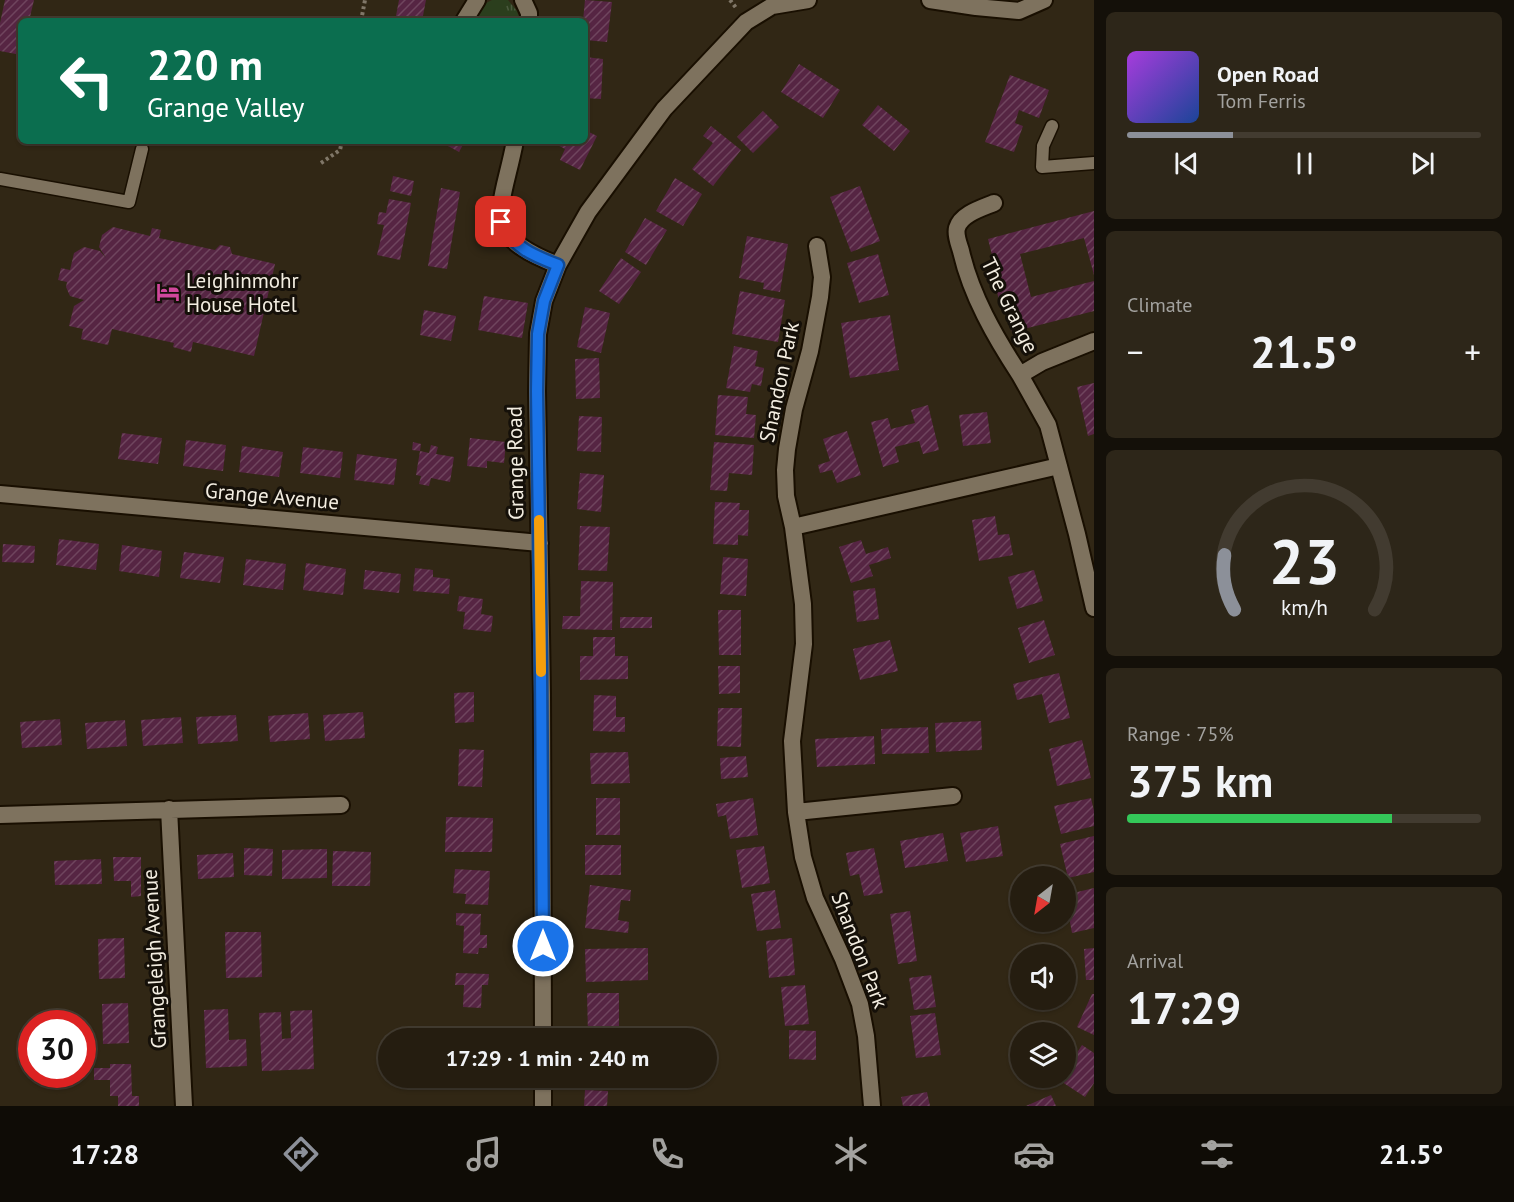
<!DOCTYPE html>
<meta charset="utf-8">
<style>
body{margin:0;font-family:"PT Sans",sans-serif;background:#2d2619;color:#f1f3f6;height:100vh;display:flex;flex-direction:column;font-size:22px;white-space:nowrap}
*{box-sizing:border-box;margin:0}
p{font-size:20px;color:#a3a29f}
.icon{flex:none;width:33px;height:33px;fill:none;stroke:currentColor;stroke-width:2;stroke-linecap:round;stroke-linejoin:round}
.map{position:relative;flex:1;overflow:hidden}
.panel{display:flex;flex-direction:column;gap:12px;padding:12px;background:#141009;width:420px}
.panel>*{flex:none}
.top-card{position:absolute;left:18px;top:18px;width:570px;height:126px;border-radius:9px;box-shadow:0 2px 4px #0004,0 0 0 2px #423b30;background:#0b6e4f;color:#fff;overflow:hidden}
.needle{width:39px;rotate:211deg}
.fabs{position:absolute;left:1010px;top:866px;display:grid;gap:12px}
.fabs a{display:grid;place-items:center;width:66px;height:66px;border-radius:50%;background:#251d10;box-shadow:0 2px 4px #0004,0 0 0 2px #423b30;font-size:30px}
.speed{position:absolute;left:18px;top:1010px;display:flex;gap:12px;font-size:30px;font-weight:700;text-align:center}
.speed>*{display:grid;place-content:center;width:78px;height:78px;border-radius:50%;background:#251d10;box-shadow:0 2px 4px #0004,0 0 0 2px #423b30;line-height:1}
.speed .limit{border:9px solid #d22;background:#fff;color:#111}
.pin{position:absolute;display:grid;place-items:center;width:51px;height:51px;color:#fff;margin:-26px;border-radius:12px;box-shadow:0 3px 9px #0006}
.me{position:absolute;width:66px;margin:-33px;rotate:0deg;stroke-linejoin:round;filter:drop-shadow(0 0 4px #0008)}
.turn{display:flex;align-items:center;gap:21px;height:126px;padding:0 30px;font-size:27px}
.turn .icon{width:78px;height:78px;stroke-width:2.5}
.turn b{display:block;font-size:42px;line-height:51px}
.big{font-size:45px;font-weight:600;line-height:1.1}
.panel .tile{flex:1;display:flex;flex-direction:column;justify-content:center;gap:9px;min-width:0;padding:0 21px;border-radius:9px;background:#2d2619}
.panel .dial{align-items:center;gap:0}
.dial svg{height:156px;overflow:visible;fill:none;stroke:#423b30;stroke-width:7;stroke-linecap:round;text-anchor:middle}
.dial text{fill:#f1f3f6;stroke:none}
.song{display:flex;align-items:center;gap:18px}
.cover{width:72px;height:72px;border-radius:9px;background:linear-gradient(135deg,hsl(280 70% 55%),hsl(220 70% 35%))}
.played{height:6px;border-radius:3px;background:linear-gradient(90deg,#8c9099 30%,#423b30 30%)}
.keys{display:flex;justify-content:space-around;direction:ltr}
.heat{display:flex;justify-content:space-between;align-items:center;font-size:33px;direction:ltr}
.charge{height:9px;border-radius:4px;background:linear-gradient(90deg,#34c759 75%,#423b30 0)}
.trip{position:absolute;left:378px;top:1028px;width:339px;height:60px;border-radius:30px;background:#251d10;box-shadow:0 2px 4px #0004,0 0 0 2px #423b30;font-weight:600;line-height:60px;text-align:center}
.tabs{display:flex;height:96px;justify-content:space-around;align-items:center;background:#0f0c06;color:#a3a29f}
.tabs .icon{width:42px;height:42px}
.tabs .selected{color:#8c9099}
.tabs b{font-size:27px;color:#f1f3f6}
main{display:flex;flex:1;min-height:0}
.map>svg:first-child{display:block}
</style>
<main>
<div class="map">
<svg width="1094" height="1106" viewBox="0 0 1094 1106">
<defs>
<pattern id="grass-tufts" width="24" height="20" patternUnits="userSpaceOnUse" patternTransform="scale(1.5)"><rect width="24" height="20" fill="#2b3e1d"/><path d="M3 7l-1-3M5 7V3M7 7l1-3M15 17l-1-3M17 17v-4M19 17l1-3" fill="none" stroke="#4a5a3e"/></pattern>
<pattern id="building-hatch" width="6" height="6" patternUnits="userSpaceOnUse" patternTransform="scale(1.5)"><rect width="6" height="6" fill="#562543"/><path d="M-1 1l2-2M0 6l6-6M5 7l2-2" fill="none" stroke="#6f455e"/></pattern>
</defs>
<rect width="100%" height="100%" fill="#312715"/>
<path fill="url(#grass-tufts)" d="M492 0H508L517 11 520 21H474L484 4Z"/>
<path fill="url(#building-hatch)" d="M5 0H34L29 21H21V55L0 51V23Z
M399 0H426L422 21H395Z
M585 0 612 2 607 42 585 40V21H583Z
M585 57 603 59 601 99 585 98Z
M799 64 840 90 823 118 781 92Z
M1010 75 1049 90 1039 118 1019 110 1015 123 1023 126 1014 152 985 142Z
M878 105 910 131 894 151 862 125Z
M763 111 779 127 753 153 737 137Z
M711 126 741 150 713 186 692 169 713 143 703 136Z
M585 130 597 136 580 170 560 160 565 149 550 141H585Z
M439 141H465L459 152Z
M393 176 414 181 411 196 390 191Z
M675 178 702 194 683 226 656 211Z
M860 186 880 241 851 252 830 197Z
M441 188 460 192 447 269 428 266Z
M389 199 411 203 400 260 377 255 384 225 377 224 379 212 386 213Z
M1094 211V275L1084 238 1020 254 1031 297 1094 281V311L1012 332 1003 299 999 300 992 272 996 271 988 239Z
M645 218 667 230 646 265 625 252Z
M113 227 150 236 152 228 161 230 159 238 215 250 220 245 230 247 232 254 275 264 254 356 193 342 191 352 173 347 174 343 112 329 108 345 81 339 83 329 69 326 74 306 84 300 70 296 66 287 67 282 58 280 61 268 70 270 74 253 84 247 100 251 106 258 99 247 102 235Z
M747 236 788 244 780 292 763 289 764 283 739 278Z
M878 254 889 295 859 303 847 263Z
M621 258 641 272 619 304 599 291Z
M740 291 785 300 778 342 732 334Z
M484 296 528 303 522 338 478 330Z
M585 307 610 313 601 353 577 347Z
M424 310 456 316 451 341 420 335Z
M890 315 899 370 850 378 841 323Z
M734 346 758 351 755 366 764 368 761 386 752 384 750 392 726 388Z
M599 358 600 398 576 399 575 359Z
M1094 383V434L1088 436 1077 387Z
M718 395 748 397 746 414 756 415 754 438 715 435Z
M928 405 939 450 923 454 919 441 895 447 899 462 883 467 871 422 888 418 891 429 915 423 911 410Z
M987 412 991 443 963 446 959 415Z
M579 416 602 417 601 452 577 451Z
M847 431 861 475 837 483 832 470 820 473 818 465 830 461 823 439Z
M122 433 162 438 158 464 118 459Z
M470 438 506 442 504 463 487 461V468L467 466Z
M186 440 226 445 223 471 183 466Z
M413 442 421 444 420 451 412 450Z
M714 442 754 445 752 475 729 473 727 491 710 490Z
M431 445 438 447 436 454 454 457 450 482 431 478 429 486 419 484 421 476 416 475 420 451 429 453Z
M242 446 283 452 279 477 239 472Z
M303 447 343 452 340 478 300 473Z
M357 454 397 459 394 485 354 480Z
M580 473 604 475 601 512 577 509Z
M715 502 740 503 739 510H749L748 536 738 535V545L713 544Z
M995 516 998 535 1009 534 1013 555 979 561 972 520Z
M580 526 610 527 607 571 578 570Z
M59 539 99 544 96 570 56 565Z
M861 540 866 554 888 547 891 558 869 565 873 576 851 583 839 547Z
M3 544 35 546 34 563 2 562Z
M122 545 162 551 159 577 119 571Z
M184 552 224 557 220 583 180 578Z
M723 557 748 559 746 596 720 594Z
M246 559 286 564 283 590 243 585Z
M306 563 346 569 343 595 303 590Z
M415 568 433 570V577L450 579 449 594 413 591Z
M365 570 401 574 399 593 363 589Z
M1034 570 1043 601 1017 609 1008 577Z
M581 581 613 582 612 630 562 629 563 616H580Z
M875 588 879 619 857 622 853 591Z
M459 596 483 599 481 614 493 616 491 632 463 629 465 612 457 611Z
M718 610H741V655H719Z
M620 617H652V628H620Z
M1044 620 1055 655 1029 663 1018 628Z
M593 637H615V656H628V679L580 680V656H593Z
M890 640 898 671 860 680 853 649Z
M718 666H740V693L719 694Z
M1059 673 1070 718 1049 723 1042 694 1017 700 1013 684Z
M474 692V722L455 723 454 693Z
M594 695 616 696V717H625V732L593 731Z
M718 708H742L741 747 717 746Z
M363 712 365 738 325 741 323 715Z
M308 713 310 739 270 742 268 716Z
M236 715 238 741 198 744 196 717Z
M181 717 183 743 143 746 141 720Z
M60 719 62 745 22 748 20 722Z
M125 720 127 746 87 749 85 723Z
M981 721 982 750 936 752 935 723Z
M928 727 929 753 882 754 881 729Z
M874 736 875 764 817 767 815 739Z
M1082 740 1091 778 1057 786 1049 749Z
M459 749 484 750 482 787 458 786Z
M628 752 630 783 591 784 590 753Z
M746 756 748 777 721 779 720 758Z
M596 798H620V835H596Z
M753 798 758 835 730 839 726 815 718 817 716 804Z
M1091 798 1094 811V826L1061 834 1054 806Z
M446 817 493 818 492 852H445Z
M998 826 1003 856 966 862 960 833Z
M943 833 948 861 905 868 900 841Z
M1094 836V872L1068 878 1060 844Z
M585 845H621V875H585Z
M764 846 770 883 742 888 736 850Z
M244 848 273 849 272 876 244 875Z
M874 848 883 893 864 896 859 874 850 876 846 853Z
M327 849V878L282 879V850Z
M333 851 371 852 370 886H332Z
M233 853 234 877 198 879 197 855Z
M113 857H141V896L131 897V881H114Z
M101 859 102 884 55 885 54 861Z
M455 869 490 871 488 905 465 904 466 894 453 893Z
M590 885 631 890 630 901 621 900 618 920 629 922 628 933 585 928Z
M1094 888V928L1072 933 1065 895Z
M775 890 781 928 757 931 751 894Z
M910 911 917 961 898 964 890 914Z
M456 913 481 914 480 935H487V948H479L478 954 463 953 464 926 456 925Z
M225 932H261L262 977 226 978Z
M124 938 125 978 99 979 98 939Z
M792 938 795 975 769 978 766 941Z
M648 948V980L586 982 585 949Z
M1094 948V980H1086L1084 949Z
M456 973 489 974 488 985H482L481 1008 463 1007 464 985H455Z
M931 975 936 1007 914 1010 909 978Z
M805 985 809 1024 785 1026 781 987Z
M587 993H619V1035H588Z
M1092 994H1094V1035L1077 1027Z
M128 1003 129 1043 103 1044 102 1004Z
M228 1009 229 1040 246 1039 247 1066 206 1068 204 1010Z
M312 1010 314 1069 262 1071 259 1013 281 1012 282 1039 291 1038 290 1011Z
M935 1013 941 1055 916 1058 910 1016Z
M789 1030 816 1031V1060L789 1059Z
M445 1034H479V1038H445Z
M1082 1045 1094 1053V1083L1085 1097 1059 1080 1061 1077H1065V1071Z
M110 1064H131L132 1096H139V1106H118V1096H110V1080H94V1068H110Z
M585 1090 608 1091 607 1106H584Z
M927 1092 930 1106H903L901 1097Z
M1051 1095 1056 1106H1026Z"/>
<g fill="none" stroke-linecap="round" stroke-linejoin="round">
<g stroke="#190f01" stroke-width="15">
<path id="service" d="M1052 126 1043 146 1042 167 1094 163
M0 179 129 202 142 149"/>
</g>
<g stroke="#190f01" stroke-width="20">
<path id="minor" d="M523 0 529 13V21
M930 0 976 7 1019 11 1044 0
M464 21 477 0
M515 141C502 210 477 234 558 265
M994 203C982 208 961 214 957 228 955 235 959 244 961 251 971 295 995 337 1020 375L1042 362 1094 341
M817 246 822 277 820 297 810 351 794 409 787 449 785 470 786 496 793 527 803 604 804 644 792 741 796 812 803 857 815 898 843 959 860 1004 866 1036 872 1106
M1020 375 1048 425 1077 534 1094 608
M0 494 540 543
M793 527 1059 466
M169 809 184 1106
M796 812 953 796
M0 815 341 805
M543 1038 542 694 537 391 538 334 544 301 558 265 588 212 664 109 746 22 772 6 808 0
M543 1077V1106"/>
</g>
<path stroke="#807768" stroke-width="4" stroke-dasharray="3 3" stroke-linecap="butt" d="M730 0 737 9
M361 21 365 0
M321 163 340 150 342 141"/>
<use href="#service" stroke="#7e725e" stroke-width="12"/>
<use href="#minor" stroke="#7e725e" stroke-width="16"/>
</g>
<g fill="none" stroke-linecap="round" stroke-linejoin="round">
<g stroke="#114b97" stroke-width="15">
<path id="route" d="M501 222C514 248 532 255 558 265L544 301 538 334 537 391 541 672 543 946"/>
</g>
<use href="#route" stroke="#1a73e8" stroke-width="10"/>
<path stroke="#f59e0b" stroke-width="10" d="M539 520 541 672"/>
</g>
<defs>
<g id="hotel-bare" transform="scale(1.8)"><path d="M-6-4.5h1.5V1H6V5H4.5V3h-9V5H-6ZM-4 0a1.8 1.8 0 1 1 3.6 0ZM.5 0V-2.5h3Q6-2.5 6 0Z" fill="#d1479c" stroke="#151009" stroke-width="2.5" paint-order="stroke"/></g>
</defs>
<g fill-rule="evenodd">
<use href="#hotel-bare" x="168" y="292"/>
</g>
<g text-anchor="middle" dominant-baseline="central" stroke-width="6" stroke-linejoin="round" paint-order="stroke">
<g font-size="21" fill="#f3ede1" stroke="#151009" text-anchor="start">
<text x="186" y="280">Leighinmohr<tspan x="186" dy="24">House Hotel</tspan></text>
</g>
<g font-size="21" fill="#f3ede1" stroke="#151009">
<text transform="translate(1010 305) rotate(64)">The Grange</text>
<text transform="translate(779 382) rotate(-78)">Shandon Park</text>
<text transform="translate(515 463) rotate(-91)">Grange Road</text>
<text transform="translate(272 496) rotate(5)">Grange Avenue</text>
<text transform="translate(860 950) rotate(69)">Shandon Park</text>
<text transform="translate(154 959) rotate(-93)">Grangeleigh Avenue</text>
</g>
</g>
</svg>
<div class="fabs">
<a><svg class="needle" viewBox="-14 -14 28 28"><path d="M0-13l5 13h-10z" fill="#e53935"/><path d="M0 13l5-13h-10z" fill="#a3a29f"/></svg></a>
<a><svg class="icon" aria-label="sound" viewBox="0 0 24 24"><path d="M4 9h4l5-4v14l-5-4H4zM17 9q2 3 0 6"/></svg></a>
<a><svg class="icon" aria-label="layers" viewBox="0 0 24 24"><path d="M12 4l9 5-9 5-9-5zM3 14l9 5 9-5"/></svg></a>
</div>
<div class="speed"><div class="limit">30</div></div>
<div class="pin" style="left:501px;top:222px;background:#d93025"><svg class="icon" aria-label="arrive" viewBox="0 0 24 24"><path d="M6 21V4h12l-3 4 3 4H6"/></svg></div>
<svg class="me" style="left:543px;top:946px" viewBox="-20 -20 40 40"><circle r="17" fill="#1a73e8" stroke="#fff" stroke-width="3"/><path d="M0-11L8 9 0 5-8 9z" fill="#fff"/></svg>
<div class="trip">17:29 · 1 min · 240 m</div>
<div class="top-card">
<div class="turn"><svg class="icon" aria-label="left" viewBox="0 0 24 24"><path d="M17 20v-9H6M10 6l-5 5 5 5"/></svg><div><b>220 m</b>Grange Valley</div></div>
</div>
</div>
<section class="panel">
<div class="tile">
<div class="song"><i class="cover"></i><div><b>Open Road</b><p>Tom Ferris</p></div></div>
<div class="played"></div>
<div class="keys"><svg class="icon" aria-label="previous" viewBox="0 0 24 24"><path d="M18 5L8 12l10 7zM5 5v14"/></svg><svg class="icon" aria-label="pause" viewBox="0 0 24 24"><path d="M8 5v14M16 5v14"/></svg><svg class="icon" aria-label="next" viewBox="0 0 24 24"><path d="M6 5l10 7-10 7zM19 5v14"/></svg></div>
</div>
<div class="tile"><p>Climate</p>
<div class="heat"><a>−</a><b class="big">21.5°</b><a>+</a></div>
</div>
<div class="tile dial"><svg viewBox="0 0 100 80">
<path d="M14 69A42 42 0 1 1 86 69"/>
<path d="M14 69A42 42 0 0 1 9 41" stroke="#8c9099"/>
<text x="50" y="56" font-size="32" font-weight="700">23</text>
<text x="50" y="72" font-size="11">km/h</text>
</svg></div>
<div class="tile"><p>Range · 75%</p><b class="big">375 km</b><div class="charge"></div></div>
<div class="tile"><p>Arrival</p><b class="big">17:29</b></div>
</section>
</main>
<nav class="tabs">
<b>17:28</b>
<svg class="icon selected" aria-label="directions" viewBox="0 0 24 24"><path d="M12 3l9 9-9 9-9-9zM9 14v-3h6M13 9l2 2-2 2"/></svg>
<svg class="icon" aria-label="music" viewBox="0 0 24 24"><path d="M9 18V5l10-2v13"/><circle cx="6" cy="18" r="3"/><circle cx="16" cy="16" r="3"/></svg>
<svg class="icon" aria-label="phone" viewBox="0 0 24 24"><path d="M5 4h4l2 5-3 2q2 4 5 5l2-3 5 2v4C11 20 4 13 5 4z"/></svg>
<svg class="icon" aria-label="climate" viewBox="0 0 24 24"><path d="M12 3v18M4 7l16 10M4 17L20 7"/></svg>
<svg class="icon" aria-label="car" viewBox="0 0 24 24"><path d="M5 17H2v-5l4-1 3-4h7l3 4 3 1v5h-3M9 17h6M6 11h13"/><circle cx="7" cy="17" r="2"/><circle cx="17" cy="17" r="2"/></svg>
<svg class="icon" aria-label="filters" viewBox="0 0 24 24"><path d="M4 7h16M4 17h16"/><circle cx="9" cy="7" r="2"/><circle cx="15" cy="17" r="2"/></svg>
<b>21.5°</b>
</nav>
